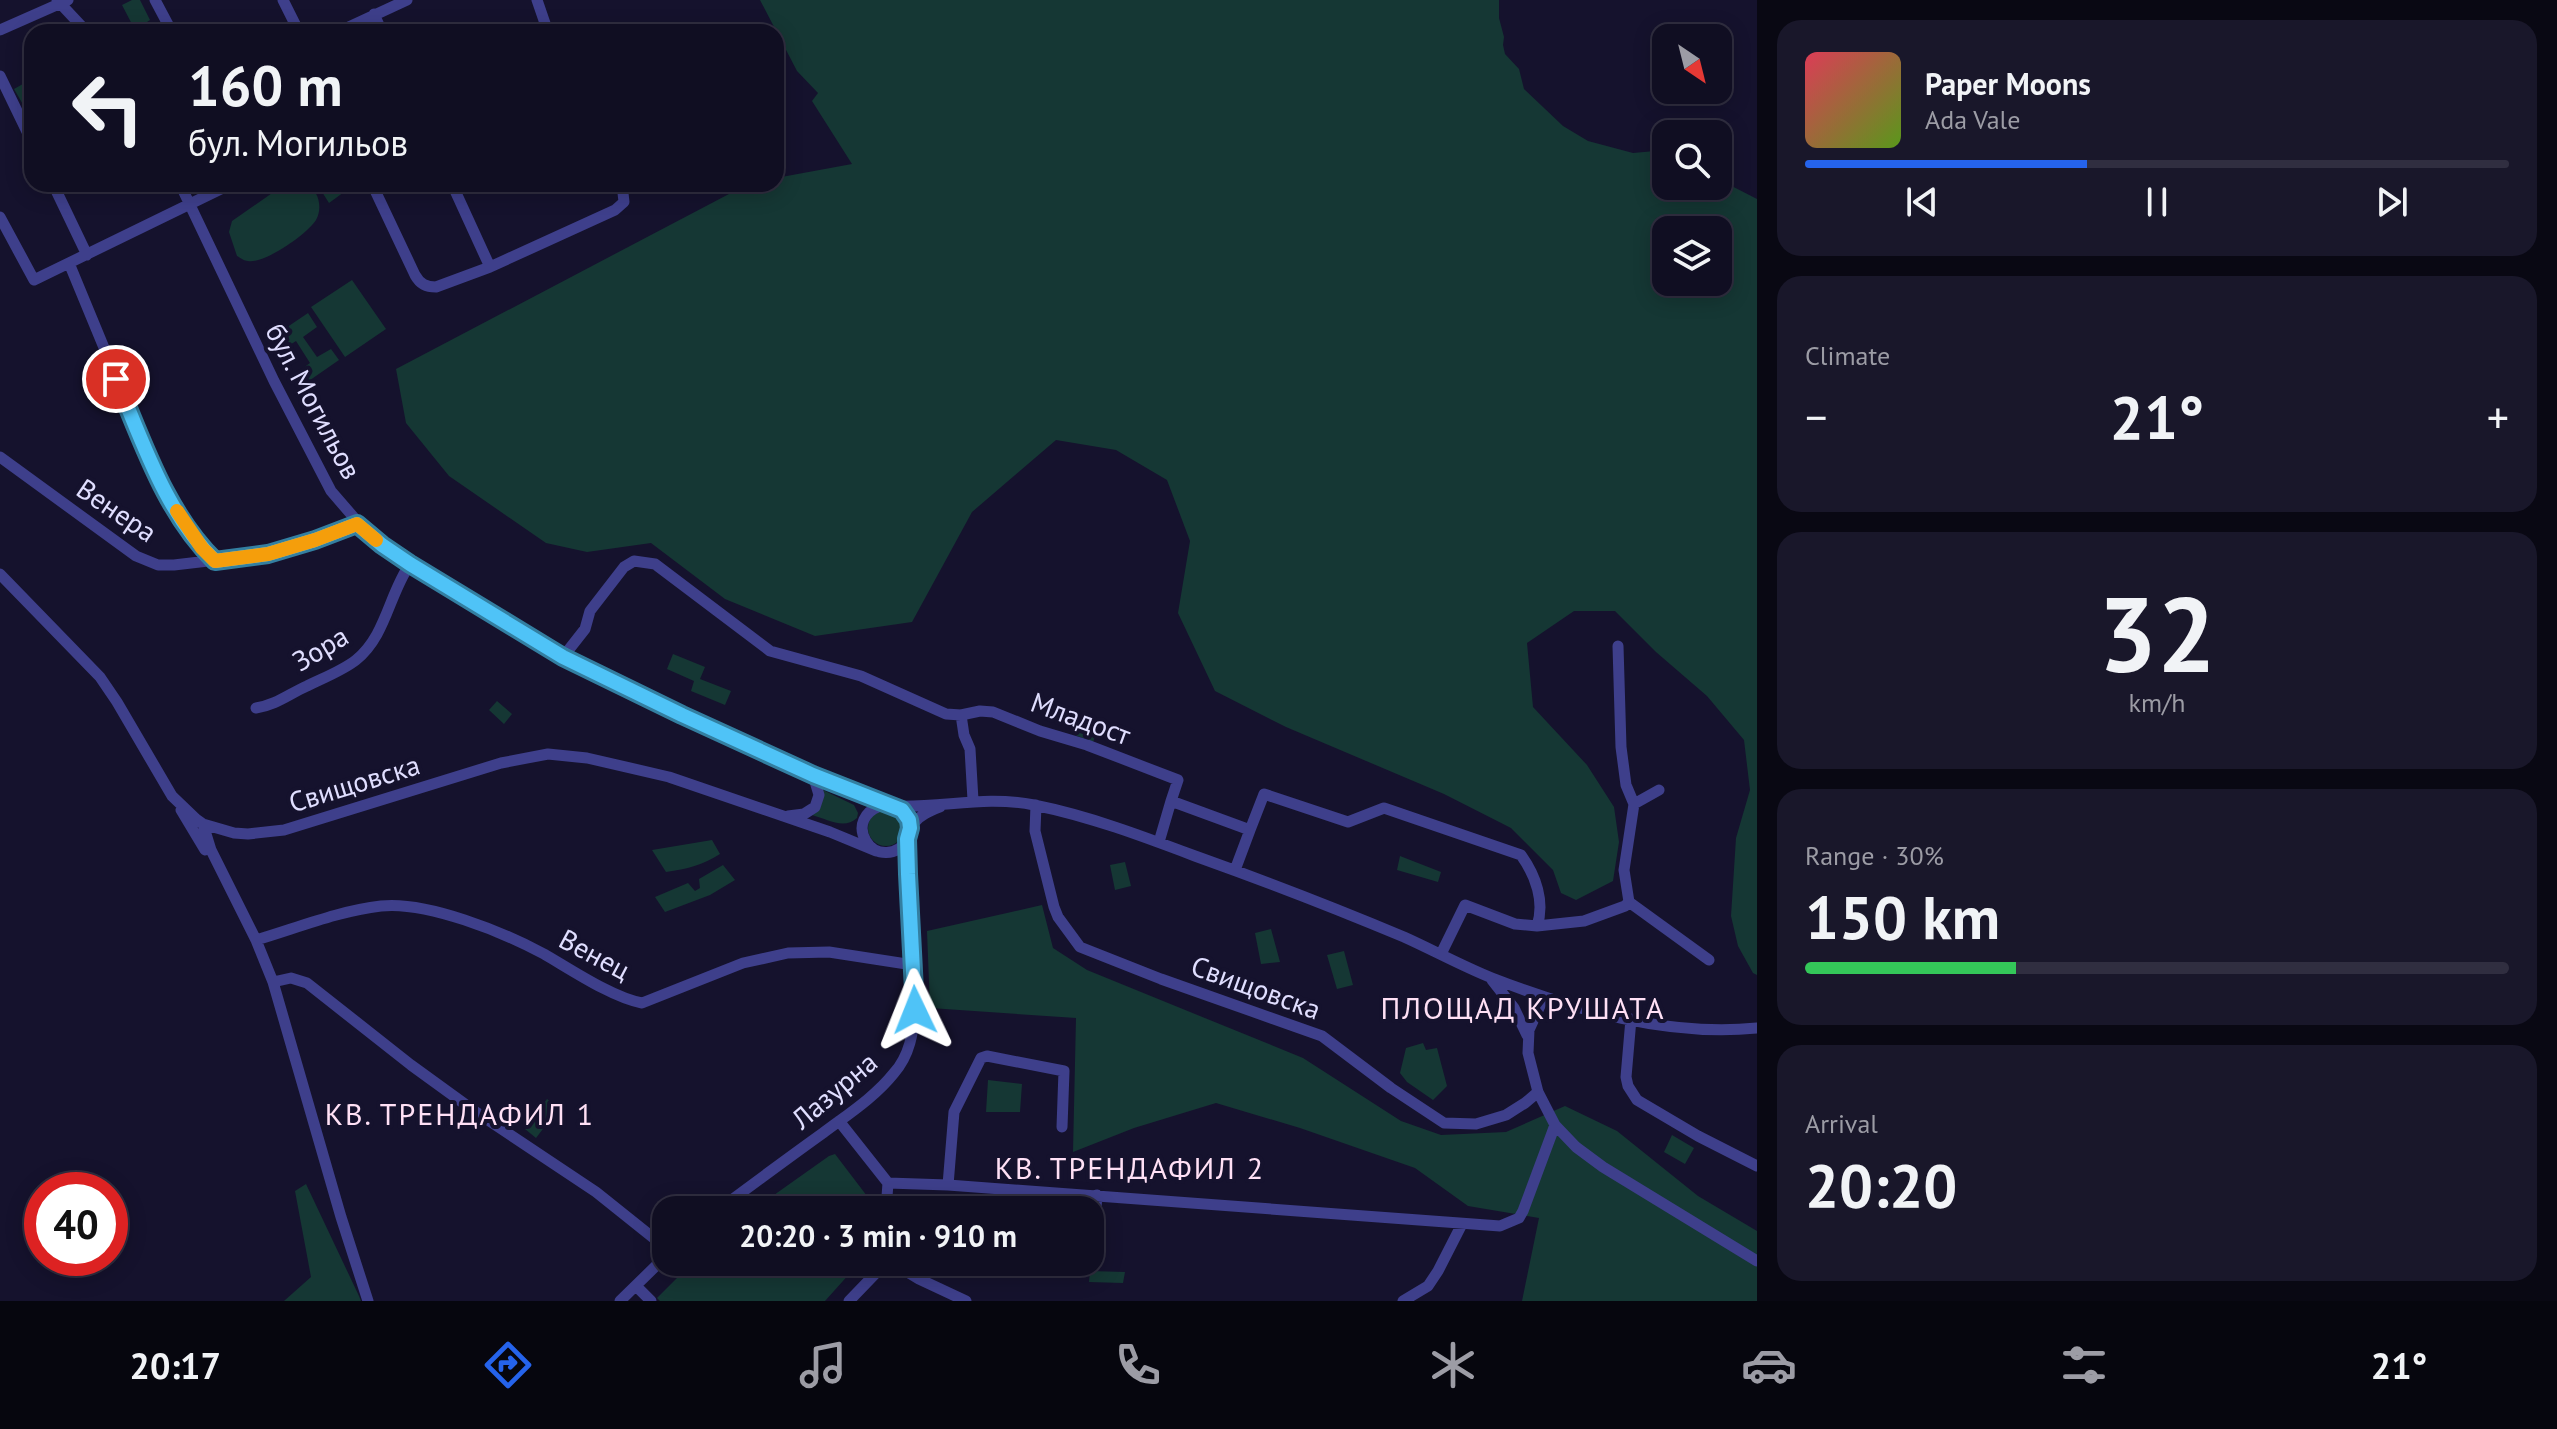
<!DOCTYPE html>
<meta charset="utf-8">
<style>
body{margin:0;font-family:"PT Sans",sans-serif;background:#19172a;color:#f1f3f6;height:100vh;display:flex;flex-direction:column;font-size:30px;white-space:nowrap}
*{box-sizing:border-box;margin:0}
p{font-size:26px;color:#9c9ca5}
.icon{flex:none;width:44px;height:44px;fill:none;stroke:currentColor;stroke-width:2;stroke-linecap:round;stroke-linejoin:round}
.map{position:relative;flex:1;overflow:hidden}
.panel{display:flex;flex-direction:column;gap:20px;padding:20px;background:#090813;width:800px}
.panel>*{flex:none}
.guide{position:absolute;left:24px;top:24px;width:760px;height:168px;border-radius:24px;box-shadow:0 4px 20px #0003,0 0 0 2px #302e40;background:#100e22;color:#f1f3f6;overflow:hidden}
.needle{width:52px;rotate:145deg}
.controls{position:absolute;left:1652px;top:24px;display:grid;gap:16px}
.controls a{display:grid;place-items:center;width:80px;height:80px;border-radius:16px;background:#100e22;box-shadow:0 4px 20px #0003,0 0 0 2px #302e40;font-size:40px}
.speed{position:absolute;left:24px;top:1172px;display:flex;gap:16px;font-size:40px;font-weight:700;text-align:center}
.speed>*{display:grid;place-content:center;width:104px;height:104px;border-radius:50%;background:#100e22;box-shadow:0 4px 20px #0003,0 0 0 2px #302e40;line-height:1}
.speed .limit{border:12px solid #d22;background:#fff;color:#111}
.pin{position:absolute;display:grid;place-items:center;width:68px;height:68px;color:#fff;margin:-34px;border:4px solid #fff;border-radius:50%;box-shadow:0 2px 8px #0007}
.me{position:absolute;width:88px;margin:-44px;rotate:358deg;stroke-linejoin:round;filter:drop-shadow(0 0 6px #0008)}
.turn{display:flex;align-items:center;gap:28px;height:168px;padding:0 32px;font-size:36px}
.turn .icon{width:104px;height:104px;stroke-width:2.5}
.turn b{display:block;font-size:56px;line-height:68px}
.big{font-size:60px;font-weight:700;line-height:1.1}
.panel .tile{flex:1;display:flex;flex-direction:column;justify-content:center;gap:12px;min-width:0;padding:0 28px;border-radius:24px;background:#19172a}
.panel .dial{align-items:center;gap:0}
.dial b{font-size:104px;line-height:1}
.song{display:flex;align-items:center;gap:24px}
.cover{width:96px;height:96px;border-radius:12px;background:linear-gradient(135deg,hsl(350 70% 55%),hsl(90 70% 35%))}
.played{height:8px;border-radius:4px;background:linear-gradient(90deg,#2563eb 40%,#302e40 40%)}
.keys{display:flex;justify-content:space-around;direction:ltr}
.heat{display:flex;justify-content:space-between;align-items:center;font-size:44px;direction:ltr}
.charge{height:12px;border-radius:6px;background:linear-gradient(90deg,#34c759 30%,#302e40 0)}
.trip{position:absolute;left:652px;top:1196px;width:452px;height:80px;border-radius:24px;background:#100e22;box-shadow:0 4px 20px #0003,0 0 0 2px #302e40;font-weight:700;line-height:80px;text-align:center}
.menu{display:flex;height:128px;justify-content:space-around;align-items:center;background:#06060e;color:#9c9ca5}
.menu .icon{width:56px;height:56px}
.menu .active{color:#2563eb}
.menu b{font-size:36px;color:#f1f3f6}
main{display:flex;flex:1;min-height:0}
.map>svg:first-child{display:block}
</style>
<main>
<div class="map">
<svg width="1757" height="1301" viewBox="0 0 1757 1301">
<rect width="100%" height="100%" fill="#15122d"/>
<path fill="#153734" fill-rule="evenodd" d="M132 0H140L150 20 135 30 122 5Z
M760 0H1499V18L1504 37 1503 45 1505 54 1519 69 1524 89 1563 126 1588 141 1633 153 1666 150V186H1718V179L1757 199V975L1753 973 1738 946 1731 916 1736 838 1750 790 1744 740 1707 696 1656 652 1615 611H1574L1527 643 1533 707 1587 765 1614 807 1619 842 1613 881 1576 900 1561 893 1553 870 1511 828 1444 794 1286 727 1215 691 1178 613 1190 541 1167 480 1116 450 1056 440 972 512 912 622 815 636 725 599 651 543 587 552 546 543 449 476 406 423 396 369 748 184H776V178L852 164 812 101 818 93 797 71ZM1666 230H1718V282H1666Z
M30 80 32 84V120L14 89Z
M285 184C291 184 299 183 304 184 319 188 323 208 316 220 307 234 265 264 248 261 244 261 241 258 237 256L229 232 232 221Z
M317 184H349L351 187 329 203Z
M352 280 386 329 345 357 311 307Z
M308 313 317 327 303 337 317 357 331 349 339 360 303 385 296 373 310 363 296 341 282 350 274 336Z
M673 654 705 667 700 679 731 691 725 705 691 691 694 681 667 669Z
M497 701 512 714 504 724 489 710Z
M1081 719 1099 727 1093 742 1075 735Z
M823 790 854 805 858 813 857 818C844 830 827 819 812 815Z
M868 828a18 18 0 1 1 36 0a18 18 0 1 1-36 0Z
M712 840 720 854C703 865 687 869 666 872L652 850Z
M1400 856 1441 872 1438 882 1397 870Z
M1125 862 1131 886 1115 890 1110 865Z
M723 865 735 880 710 895 665 912 655 897 688 883 695 891 700 888 699 879Z
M1042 905 1053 948 1087 970 1303 1058 1401 1121 1441 1135 1506 1132 1565 1106 1617 1131 1698 1196 1757 1231V1301H1522L1539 1218 1468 1206 1415 1168 1300 1128 1216 1103 1134 1128 1073 1152 1076 1018 930 1008 927 931Z
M1271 929 1280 962 1261 964 1255 933Z
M1344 951 1353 985 1337 989 1327 955Z
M1423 1043 1426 1050 1437 1048 1447 1086 1433 1100 1407 1082 1400 1073 1406 1048Z
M988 1080 1022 1084 1020 1112H986Z
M547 1099 559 1108 536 1138 525 1129Z
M1672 1135 1694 1148 1685 1164 1664 1152Z
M835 1154 867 1196V1210H753L829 1156Z
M306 1184 359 1296 361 1301H284L311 1277 295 1191Z
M693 1262H860L825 1301H660L657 1298Z
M1090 1271 1125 1272 1123 1283 1089 1282Z"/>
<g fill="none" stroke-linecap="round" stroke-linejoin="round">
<path stroke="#3e3f8b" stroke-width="11" d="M57 0 87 32
M155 0 172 32
M283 0 299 32
M537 0 548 32
M374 14 382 32
M0 30 68 0
M338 32 407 0
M0 76 32 142
M53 184 87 255
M180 184 274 381 331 491 369 535 421 571 563 657 654 702 813 775 891 805
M372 184 415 275C420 284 426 287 436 287L490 267 615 210 624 202 622 184
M452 184 490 267
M0 217 34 280 231 184
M69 263 157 476 202 548 215 561
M0 457 136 556 158 565H174L268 554 315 540 357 524
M0 574 100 677 117 702 172 796 196 819 203 824 234 833 248 834 284 830 501 763 548 754 587 758 669 777 830 832 876 851
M1618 646 1621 747 1626 785 1634 804 1624 870 1629 902
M563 657 585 629 590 611 624 567 634 561 655 564 770 651 861 676 946 714 961 715 980 711 993 712 1040 731 1087 745 1178 780 1171 801 1250 830 1264 794 1348 822 1384 808 1521 855C1536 876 1545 902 1537 926L1515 924 1465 905 1441 954
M256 708C276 705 289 694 307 686 323 678 342 671 356 660 386 636 389 594 410 564
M961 715 964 735 970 749 973 800
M1634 804 1659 790
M1036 805 1035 831 1054 907 1058 917 1080 947 1161 979 1322 1036 1391 1088 1444 1123 1476 1124 1506 1115 1525 1103 1538 1092
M895 806C944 808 984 795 1034 805 1089 816 1142 836 1195 856 1265 881 1335 908 1404 937 1433 950 1462 966 1492 978 1575 1010 1667 1037 1757 1028
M181 810 205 850
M788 816 804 814 815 807 819 795 813 775
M203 824 211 850 256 940 273 982 341 1217 368 1301
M910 828C903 785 847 810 866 841 875 857 898 856 907 840 910 834 909 829 914 823 920 815 930 811 940 807
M1159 842 1171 801
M1235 870 1250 830
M1629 902 1709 960
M1537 926 1584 921 1625 906 1629 902
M256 940C297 928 338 911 381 906 427 901 503 932 544 954 570 969 613 998 642 1003L743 963 788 953 829 952 913 965
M1492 980 1514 1008 1527 1035
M273 982 291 978 307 983 411 1065 473 1110 596 1192 666 1248
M1544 997 1529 1030 1528 1053 1538 1092 1555 1125 1576 1147 1603 1167 1757 1261
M1631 1019 1626 1077 1628 1086 1637 1100 1698 1136 1757 1166
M839 1121 888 1183
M888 1183 948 1185 1500 1226 1519 1218 1523 1211 1555 1125
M948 1185 954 1112 981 1058 987 1056 1064 1071 1062 1127
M718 1210C753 1184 788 1158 823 1133 847 1115 875 1097 894 1073 910 1055 913 1033 915 1010L907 839
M886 1210 888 1183
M1093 1246 1097 1195
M891 1262 919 1279 966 1301
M636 1286 651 1301
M620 1301 666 1256
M849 1301 877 1272 881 1262
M1403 1301 1428 1286 1438 1271 1462 1224"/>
</g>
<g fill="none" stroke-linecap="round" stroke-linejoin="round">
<g stroke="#337fa1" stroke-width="20">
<path id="route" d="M116 379C143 442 165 512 215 561L268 554 315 540 357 524 382 545 410 564 563 657 682 715 813 775 902 810 909 820 910 828 907 839 908 874 915 1010"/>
</g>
<use href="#route" stroke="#4fc3f7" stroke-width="14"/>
<path stroke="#f59e0b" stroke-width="14" d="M177 511 202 548 215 561 268 554 315 540 357 524 376 540"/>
</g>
<g text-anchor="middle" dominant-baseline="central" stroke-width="8" stroke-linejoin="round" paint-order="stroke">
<g font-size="28" fill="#e0deff" stroke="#15122d">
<text transform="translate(314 401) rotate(62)">бул. Могильов</text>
<text transform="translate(117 510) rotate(34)">Венера</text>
<text transform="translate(320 648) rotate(-31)">Зора</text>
<text transform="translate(1081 718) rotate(20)">Младост</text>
<text transform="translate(354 783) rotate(-17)">Свищовска</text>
<text transform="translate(595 954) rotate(28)">Венец</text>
<text transform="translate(1256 987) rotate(20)">Свищовска</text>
<text transform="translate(834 1090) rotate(-40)">Лазурна</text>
</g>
<g font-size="30" letter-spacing="2" fill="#ffe0f5" stroke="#15122d">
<text x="1523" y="1007">ПЛОЩАД КРУШАТА</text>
<text x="460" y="1113">КВ. ТРЕНДАФИЛ 1</text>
<text x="1130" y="1167">КВ. ТРЕНДАФИЛ 2</text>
</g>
</g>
</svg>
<div class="controls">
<a><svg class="needle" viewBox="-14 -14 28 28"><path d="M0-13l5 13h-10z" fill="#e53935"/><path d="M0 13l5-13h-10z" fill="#9c9ca5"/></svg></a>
<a><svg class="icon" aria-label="search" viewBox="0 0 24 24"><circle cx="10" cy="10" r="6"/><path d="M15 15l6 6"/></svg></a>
<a><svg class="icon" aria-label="layers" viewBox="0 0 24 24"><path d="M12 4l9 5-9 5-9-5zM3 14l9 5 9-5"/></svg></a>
</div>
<div class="speed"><div class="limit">40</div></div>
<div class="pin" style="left:116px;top:379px;background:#d93025"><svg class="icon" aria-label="arrive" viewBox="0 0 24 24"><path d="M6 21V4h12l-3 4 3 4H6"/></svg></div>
<svg class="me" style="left:915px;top:1010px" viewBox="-20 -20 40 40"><path d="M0-17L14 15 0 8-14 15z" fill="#4fc3f7" stroke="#fff" stroke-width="4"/></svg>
<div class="trip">20:20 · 3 min · 910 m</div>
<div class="guide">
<div class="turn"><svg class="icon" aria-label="left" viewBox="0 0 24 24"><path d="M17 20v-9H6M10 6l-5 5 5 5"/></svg><div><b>160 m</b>бул. Могильов</div></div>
</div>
</div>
<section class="panel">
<div class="tile">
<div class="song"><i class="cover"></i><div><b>Paper Moons</b><p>Ada Vale</p></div></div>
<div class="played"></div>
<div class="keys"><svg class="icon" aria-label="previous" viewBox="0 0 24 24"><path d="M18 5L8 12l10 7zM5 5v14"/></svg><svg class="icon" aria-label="pause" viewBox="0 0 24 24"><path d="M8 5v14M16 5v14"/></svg><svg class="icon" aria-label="next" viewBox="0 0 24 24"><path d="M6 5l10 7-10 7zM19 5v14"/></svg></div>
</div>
<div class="tile"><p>Climate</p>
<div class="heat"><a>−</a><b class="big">21°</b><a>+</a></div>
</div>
<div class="tile dial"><b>32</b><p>km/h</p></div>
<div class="tile"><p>Range · 30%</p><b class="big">150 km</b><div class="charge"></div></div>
<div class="tile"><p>Arrival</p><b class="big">20:20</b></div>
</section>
</main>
<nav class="menu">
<b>20:17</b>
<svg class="icon active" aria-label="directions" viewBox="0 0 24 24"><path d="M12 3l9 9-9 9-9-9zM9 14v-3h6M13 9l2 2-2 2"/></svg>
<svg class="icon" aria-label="music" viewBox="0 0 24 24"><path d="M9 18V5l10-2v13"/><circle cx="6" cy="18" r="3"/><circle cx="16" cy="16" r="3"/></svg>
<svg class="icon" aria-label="phone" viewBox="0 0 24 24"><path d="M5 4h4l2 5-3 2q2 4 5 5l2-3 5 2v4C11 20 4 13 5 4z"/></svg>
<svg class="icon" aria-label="climate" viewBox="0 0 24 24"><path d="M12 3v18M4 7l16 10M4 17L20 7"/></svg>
<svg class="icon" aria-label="car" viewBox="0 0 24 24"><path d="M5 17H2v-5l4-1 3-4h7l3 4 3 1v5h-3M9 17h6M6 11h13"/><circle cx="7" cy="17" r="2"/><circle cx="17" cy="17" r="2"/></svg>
<svg class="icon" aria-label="filters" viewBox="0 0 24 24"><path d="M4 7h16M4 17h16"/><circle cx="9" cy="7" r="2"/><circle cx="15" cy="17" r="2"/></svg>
<b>21°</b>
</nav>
